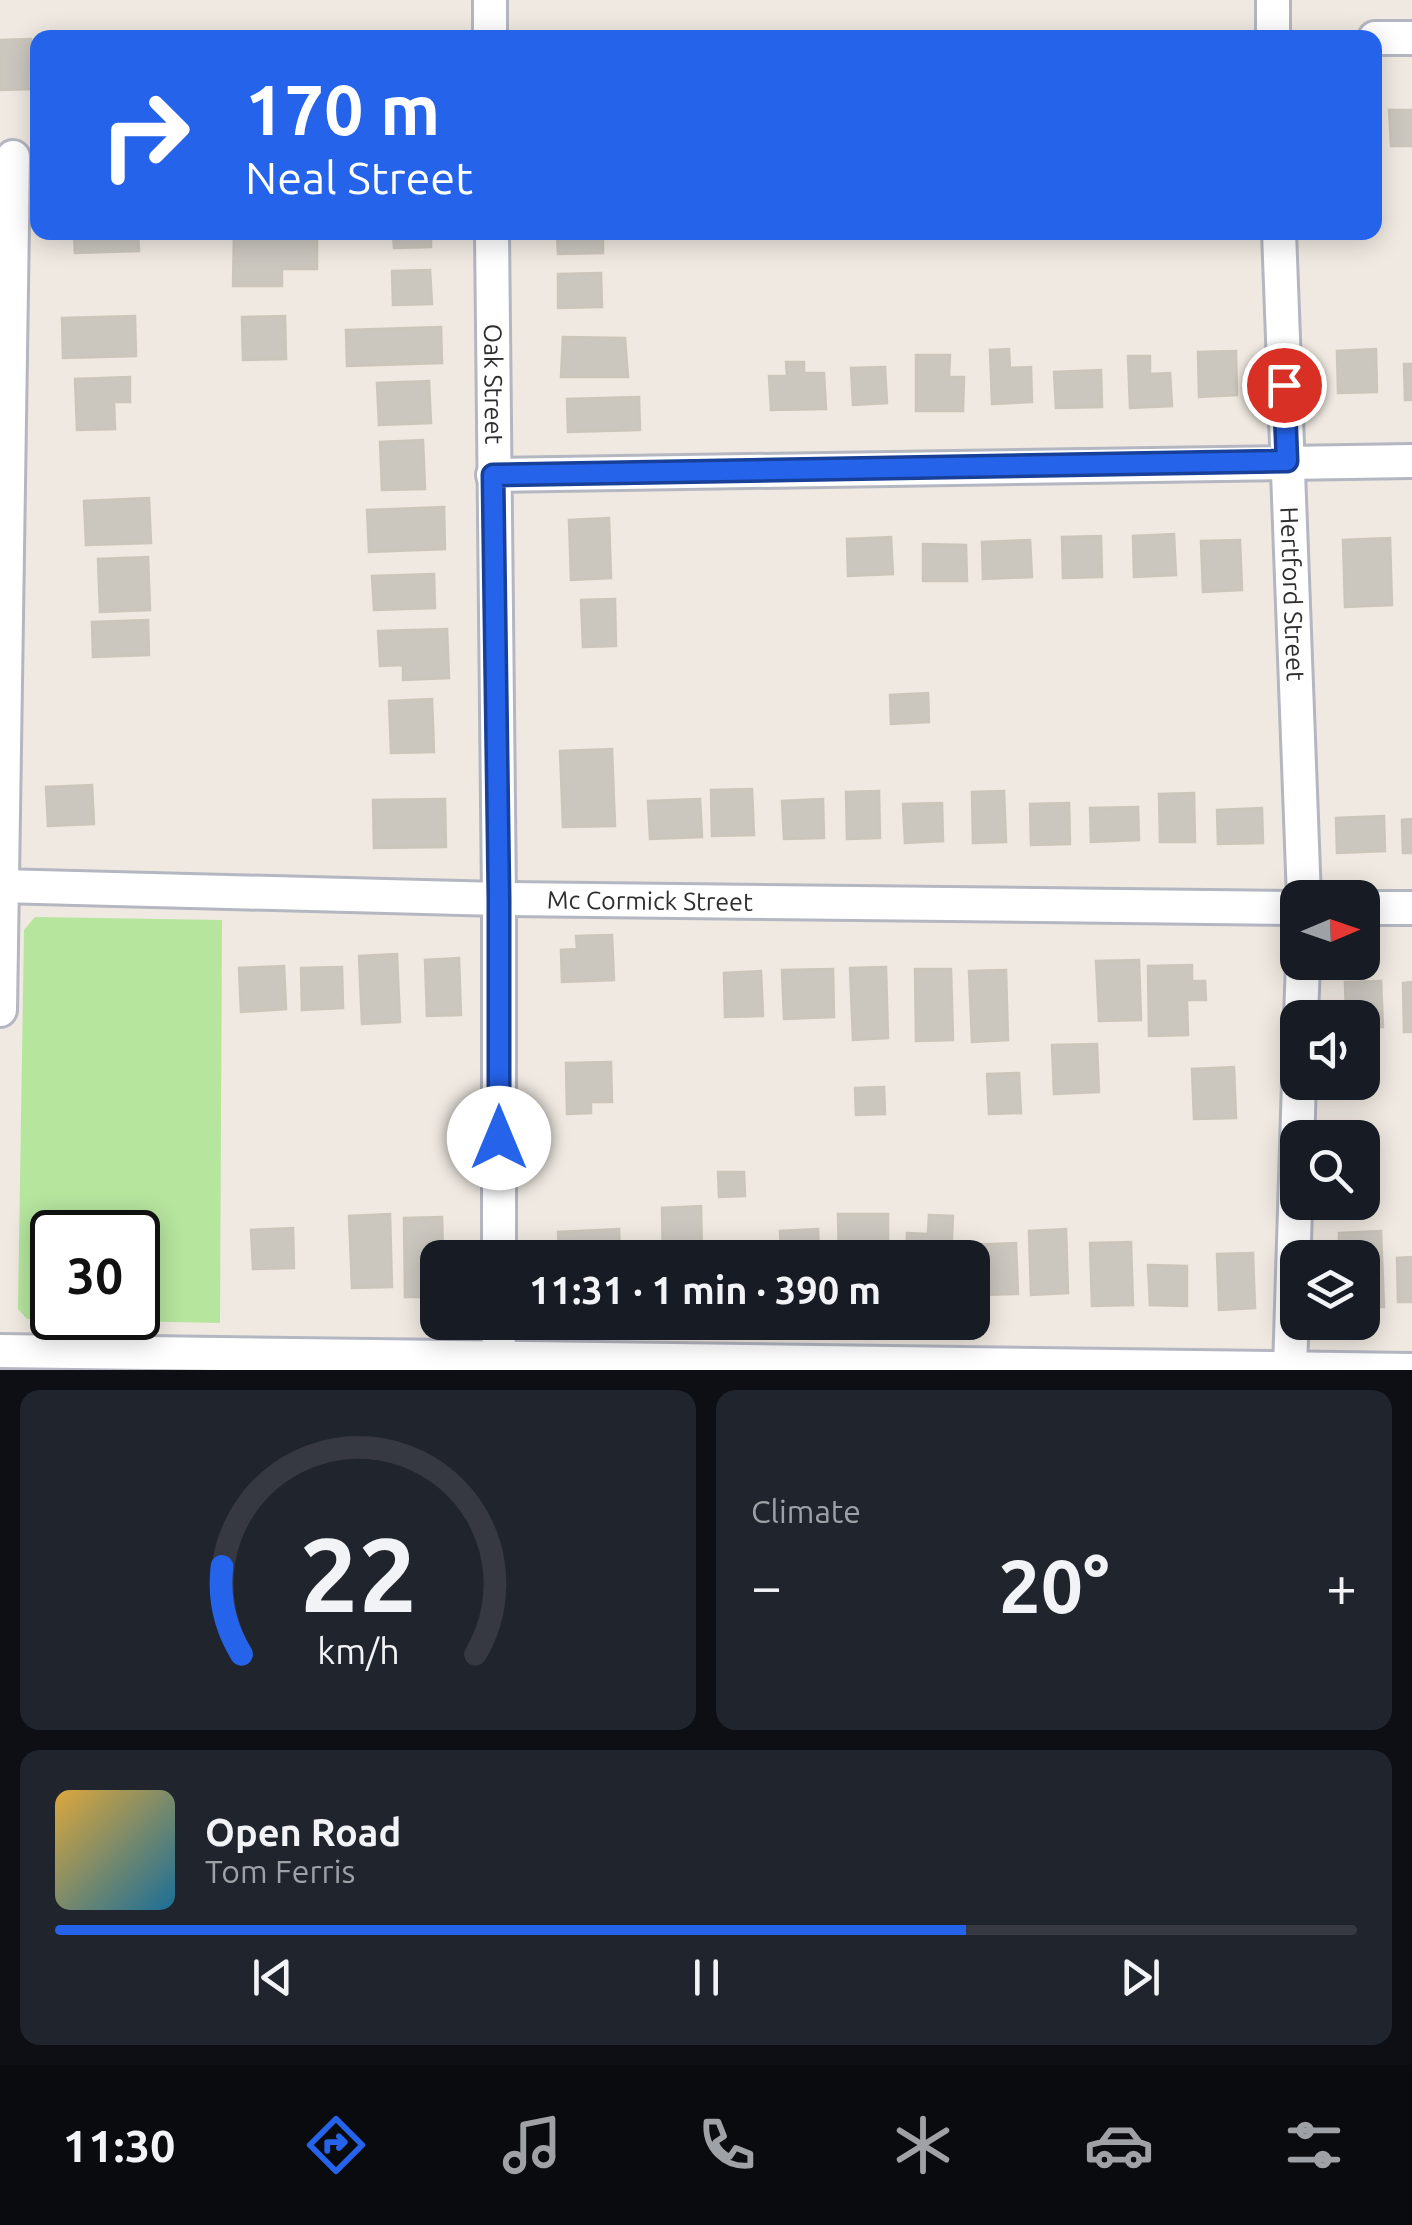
<!DOCTYPE html>
<meta charset="utf-8">
<style>
body{margin:0;font-family:Ubuntu,sans-serif;background:#20242c;color:#f1f3f6;height:100vh;display:flex;flex-direction:column;font-size:38px;white-space:nowrap}
*{box-sizing:border-box;margin:0}
p{font-size:32px;color:#9ea1a6}
.icon{flex:none;width:55px;height:55px;fill:none;stroke:currentColor;stroke-width:2;stroke-linecap:round;stroke-linejoin:round}
.map{position:relative;height:1370px;overflow:hidden}
.panel{display:flex;flex-direction:column;gap:20px;padding:20px;background:#0d0f14;flex:1}
.panel>*{flex:none}
.top-card{position:absolute;left:30px;top:30px;width:1352px;height:210px;border-radius:20px;box-shadow:0 5px 25px #0003;background:#2563eb;color:#fff;overflow:hidden}
.needle{width:65px;rotate:88deg}
.tools{position:absolute;left:1280px;top:880px;display:grid;gap:20px}
.tools a{display:grid;place-items:center;width:100px;height:100px;border-radius:20px;background:#171b24;box-shadow:0 5px 25px #0003;font-size:50px}
.speed{position:absolute;left:30px;top:1210px;display:flex;gap:20px;font-size:50px;font-weight:700;text-align:center}
.speed>*{display:grid;place-content:center;width:130px;height:130px;border-radius:50%;background:#171b24;box-shadow:0 5px 25px #0003;line-height:1}
.speed .limit{border:5px solid #111;border-radius:15px;background:#fff;color:#111}
.pin{position:absolute;display:grid;place-items:center;width:85px;height:85px;color:#fff;margin:-42px;border:5px solid #fff;border-radius:50%;box-shadow:0 2px 10px #0007}
.me{position:absolute;width:110px;margin:-55px;rotate:0deg;stroke-linejoin:round;filter:drop-shadow(0 0 8px #0008)}
.turn{display:flex;align-items:center;gap:35px;height:210px;padding:0 50px;font-size:45px}
.turn .icon{width:130px;height:130px;stroke-width:2.5}
.turn b{display:block;font-size:70px;line-height:85px}
.big{font-size:75px;font-weight:700;line-height:1.1}
.panel .tile{flex:1;display:flex;flex-direction:column;justify-content:center;gap:15px;min-width:0;padding:0 35px;border-radius:20px;background:#20242c}
.panel .dial{align-items:center;gap:0}
.dial svg{height:260px;overflow:visible;fill:none;stroke:#363941;stroke-width:7;stroke-linecap:round;text-anchor:middle}
.dial text{fill:#f1f3f6;stroke:none}
.song{display:flex;align-items:center;gap:30px}
.cover{width:120px;height:120px;border-radius:15px;background:linear-gradient(135deg,hsl(40 70% 55%),hsl(200 70% 35%))}
.played{height:10px;border-radius:5px;background:linear-gradient(90deg,#2563eb 70%,#363941 70%)}
.keys{display:flex;justify-content:space-around;direction:ltr}
.heat{display:flex;justify-content:space-between;align-items:center;font-size:55px;direction:ltr}
.panel .tiles{flex:1;display:grid;gap:20px;grid-template-columns:1fr 1fr}
.tile:last-child{grid-column:span 2}
.trip{position:absolute;left:420px;top:1240px;width:570px;height:100px;border-radius:20px;background:#171b24;box-shadow:0 5px 25px #0003;font-weight:700;line-height:100px;text-align:center}
.dock{display:flex;height:160px;justify-content:space-around;align-items:center;background:#090b0e;color:#9ea1a6}
.dock .icon{width:70px;height:70px}
.dock .active{color:#2563eb}
.dock b{font-size:45px;color:#f1f3f6}
.map>svg:first-child{display:block}
</style>
<div class="map">
<svg width="1412" height="1370" viewBox="0 0 1412 1370">
<rect width="100%" height="100%" fill="#efe9e1"/>
<path fill="#b6e59e" fill-rule="evenodd" d="M35 917 222 920 220 1323 27 1319 18 1309 24 930ZM52 1232H138V1318H52Z"/>
<path fill="#cbc7bf" stroke="#cbc5ba" stroke-width="2.5" d="M31 39 33 89 0 90V40Z
M1389 110H1412V146H1391Z
M74 232H138L139 251 75 253Z
M234 232H317V269H282V286H233Z
M393 232H431V247L394 248Z
M557 232H603V253L558 254Z
M430 270 432 304 393 305 392 271Z
M601 273 602 307 558 308V274Z
M135 316 136 356 63 358 62 318Z
M285 316 286 359 243 360 242 317Z
M441 327 442 363 347 366 346 330Z
M563 337 625 338 628 377H561Z
M1009 349 1010 368 1031 367 1032 402 992 404 990 350Z
M1376 349 1377 392 1338 393 1337 351Z
M1236 351 1237 395 1199 397 1198 352Z
M916 355H950L949 377H964L963 411H916Z
M1128 356H1150V374L1170 373 1172 406 1130 408Z
M786 362H804V373H824L826 409 771 410 769 376H787Z
M1404 364H1412V400H1405Z
M885 367 887 403 853 405 851 368Z
M1101 370 1102 407 1056 408 1054 372Z
M130 377V402H114L115 429 77 430 75 379Z
M429 381 431 423 379 425 377 383Z
M639 397 640 430 568 432 567 399Z
M423 440 425 489 382 490 380 442Z
M149 498 151 543 86 545 84 501Z
M444 507 445 549 369 552 367 510Z
M609 518 611 578 571 580 569 520Z
M1174 534 1176 575 1134 577 1133 536Z
M1101 536 1102 577 1063 578 1062 537Z
M891 537 893 574 848 576 847 539Z
M1390 538 1392 605 1345 607 1343 540Z
M1030 540 1032 577 983 579 982 542Z
M1240 540 1242 590 1203 592 1201 541Z
M923 544 966 545 967 581H923Z
M148 557 150 610 100 612 98 559Z
M434 574 435 608 374 610 372 576Z
M615 599 616 646 583 647 581 600Z
M148 620 149 655 93 657 92 622Z
M447 629 449 678 403 680V665L380 666 378 631Z
M928 693 929 722 891 724 890 695Z
M432 699 434 752 391 753 389 701Z
M612 749 615 826 563 827 560 751Z
M92 785 94 824 48 826 46 787Z
M752 789 754 835 712 836 711 790Z
M879 791 880 838 847 839 846 792Z
M1004 791 1006 842 973 843 972 792Z
M1194 793 1195 842H1160L1159 794Z
M445 799 446 847 374 848 373 800Z
M700 799 702 837 650 839 648 801Z
M823 799 824 838 784 839 782 801Z
M942 803 943 841 905 843 903 804Z
M1069 803 1070 844 1031 845 1030 804Z
M1138 807 1139 840 1091 842 1090 808Z
M1262 808 1263 843 1218 844 1217 810Z
M1384 816 1385 851 1337 853 1336 818Z
M1412 819V853H1403L1402 820Z
M612 935 614 980 562 982 561 950 577 949 576 936Z
M397 954 400 1022 362 1024 359 956Z
M459 958 461 1015 427 1016 425 960Z
M1139 960 1141 1020 1099 1021 1096 961Z
M1192 965V981H1205L1206 1000H1187L1188 1035 1149 1036 1148 966Z
M284 966 286 1009 241 1012 239 968Z
M342 967 343 1008 302 1010 301 968Z
M886 967 888 1038 853 1040 850 968Z
M833 969 834 1017 784 1019 782 970Z
M915 969H951L953 1040 916 1041Z
M1006 970 1008 1040 972 1042 969 971Z
M761 971 763 1016 725 1017 724 973Z
M1381 981 1383 1027 1362 1028V1018H1346L1345 982Z
M1412 982V1032H1404L1403 983Z
M1097 1044 1099 1092 1054 1094 1052 1045Z
M611 1062 612 1102H591V1113L567 1114 566 1063Z
M1234 1067 1236 1118 1194 1119 1192 1069Z
M1019 1073 1021 1113 989 1114 987 1074Z
M884 1087 885 1114 856 1115 855 1088Z
M718 1172H744L745 1196 719 1197Z
M701 1206 702 1258H663L662 1208Z
M390 1214 392 1287 352 1288 349 1216Z
M838 1214H888V1258H839Z
M929 1215 953 1216 951 1258H906L907 1233 928 1234Z
M442 1217 443 1258H438V1297H405L404 1218Z
M293 1228 294 1268 253 1269 251 1230Z
M619 1229 620 1258H559L558 1232Z
M818 1229 819 1258H781L780 1231Z
M1066 1229 1068 1293 1031 1295 1029 1231Z
M1381 1231 1384 1307H1362V1258H1339V1233Z
M1131 1242 1133 1305 1092 1306 1090 1243Z
M1016 1243 1018 1294 972 1295V1258H968V1245Z
M1253 1253 1255 1308 1219 1310 1217 1254Z
M1412 1257V1302H1398L1397 1258Z
M1148 1265 1187 1266V1306L1150 1305Z"/>
<g fill="none" stroke-linecap="round" stroke-linejoin="round">
<g stroke="#b4b7c1" stroke-width="38">
<g id="street">
<path d="M490 0V38"/>
<path d="M1273 0V38"/>
<path d="M1375 38H1412"/>
<path id="s1" d="M492 232 499 899V1258"/>
<path id="s2" d="M1279 232 1304 898"/>
<path d="M493 475 1412 461"/>
<path id="s3" d="M0 886 499 899 1298 908"/>
<path d="M1362 908H1412"/>
<path d="M0 1010 13 157"/>
<path d="M1301 1018 1303 962"/>
<path d="M0 1351 1412 1370"/>
<path d="M498 1370 499 1322"/>
<path d="M1290 1370 1299 1082"/>
</g>
</g>
<use href="#street" stroke="#fff" stroke-width="32"/>
</g>
<g fill="none" stroke-linecap="round" stroke-linejoin="round">
<g stroke="#184099" stroke-width="25">
<path id="route" d="M499 1138V899L493 475 1287 461 1284 385"/>
</g>
<use href="#route" stroke="#2563eb" stroke-width="18"/>
</g>
<g text-anchor="middle" dominant-baseline="central" stroke-width="8" stroke-linejoin="round" paint-order="stroke">
<g font-size="25" fill="#2e2e2e" stroke="#fff">
<text stroke="none"><textPath href="#s1" startOffset="152">Oak Street</textPath></text>
<text stroke="none"><textPath href="#s2" startOffset="362">Hertford Street</textPath></text>
<text stroke="none"><textPath href="#s3" startOffset="650">Mc Cormick Street</textPath></text>
</g>
</g>
</svg>
<div class="tools">
<a><svg class="needle" viewBox="-14 -14 28 28"><path d="M0-13l5 13h-10z" fill="#e53935"/><path d="M0 13l5-13h-10z" fill="#9ea1a6"/></svg></a>
<a><svg class="icon" aria-label="sound" viewBox="0 0 24 24"><path d="M4 9h4l5-4v14l-5-4H4zM17 9q2 3 0 6"/></svg></a>
<a><svg class="icon" aria-label="search" viewBox="0 0 24 24"><circle cx="10" cy="10" r="6"/><path d="M15 15l6 6"/></svg></a>
<a><svg class="icon" aria-label="layers" viewBox="0 0 24 24"><path d="M12 4l9 5-9 5-9-5zM3 14l9 5 9-5"/></svg></a>
</div>
<div class="speed"><div class="limit">30</div></div>
<div class="pin" style="left:1284px;top:385px;background:#d93025"><svg class="icon" aria-label="arrive" viewBox="0 0 24 24"><path d="M6 21V4h12l-3 4 3 4H6"/></svg></div>
<svg class="me" style="left:499px;top:1138px" viewBox="-20 -20 40 40"><circle r="19" fill="#fff"/><path d="M0-13L10 11 0 6-10 11z" fill="#2563eb"/></svg>
<div class="trip">11:31 · 1 min · 390 m</div>
<div class="top-card">
<div class="turn"><svg class="icon" aria-label="right" viewBox="0 0 24 24"><path d="M7 20v-9h11M14 6l5 5-5 5"/></svg><div><b>170 m</b>Neal Street</div></div>
</div>
</div>
<section class="panel">
<div class="tiles">
<div class="tile dial"><svg viewBox="0 0 100 80">
<path d="M14 69A42 42 0 1 1 86 69"/>
<path d="M14 69A42 42 0 0 1 8 42" stroke="#2563eb"/>
<text x="50" y="56" font-size="32" font-weight="700">22</text>
<text x="50" y="72" font-size="11">km/h</text>
</svg></div>
<div class="tile"><p>Climate</p>
<div class="heat"><a>−</a><b class="big">20°</b><a>+</a></div>
</div>
<div class="tile">
<div class="song"><i class="cover"></i><div><b>Open Road</b><p>Tom Ferris</p></div></div>
<div class="played"></div>
<div class="keys"><svg class="icon" aria-label="previous" viewBox="0 0 24 24"><path d="M18 5L8 12l10 7zM5 5v14"/></svg><svg class="icon" aria-label="pause" viewBox="0 0 24 24"><path d="M8 5v14M16 5v14"/></svg><svg class="icon" aria-label="next" viewBox="0 0 24 24"><path d="M6 5l10 7-10 7zM19 5v14"/></svg></div>
</div>
</div>
</section>
<nav class="dock">
<b>11:30</b>
<svg class="icon active" aria-label="directions" viewBox="0 0 24 24"><path d="M12 3l9 9-9 9-9-9zM9 14v-3h6M13 9l2 2-2 2"/></svg>
<svg class="icon" aria-label="music" viewBox="0 0 24 24"><path d="M9 18V5l10-2v13"/><circle cx="6" cy="18" r="3"/><circle cx="16" cy="16" r="3"/></svg>
<svg class="icon" aria-label="phone" viewBox="0 0 24 24"><path d="M5 4h4l2 5-3 2q2 4 5 5l2-3 5 2v4C11 20 4 13 5 4z"/></svg>
<svg class="icon" aria-label="climate" viewBox="0 0 24 24"><path d="M12 3v18M4 7l16 10M4 17L20 7"/></svg>
<svg class="icon" aria-label="car" viewBox="0 0 24 24"><path d="M5 17H2v-5l4-1 3-4h7l3 4 3 1v5h-3M9 17h6M6 11h13"/><circle cx="7" cy="17" r="2"/><circle cx="17" cy="17" r="2"/></svg>
<svg class="icon" aria-label="filters" viewBox="0 0 24 24"><path d="M4 7h16M4 17h16"/><circle cx="9" cy="7" r="2"/><circle cx="15" cy="17" r="2"/></svg>
</nav>
